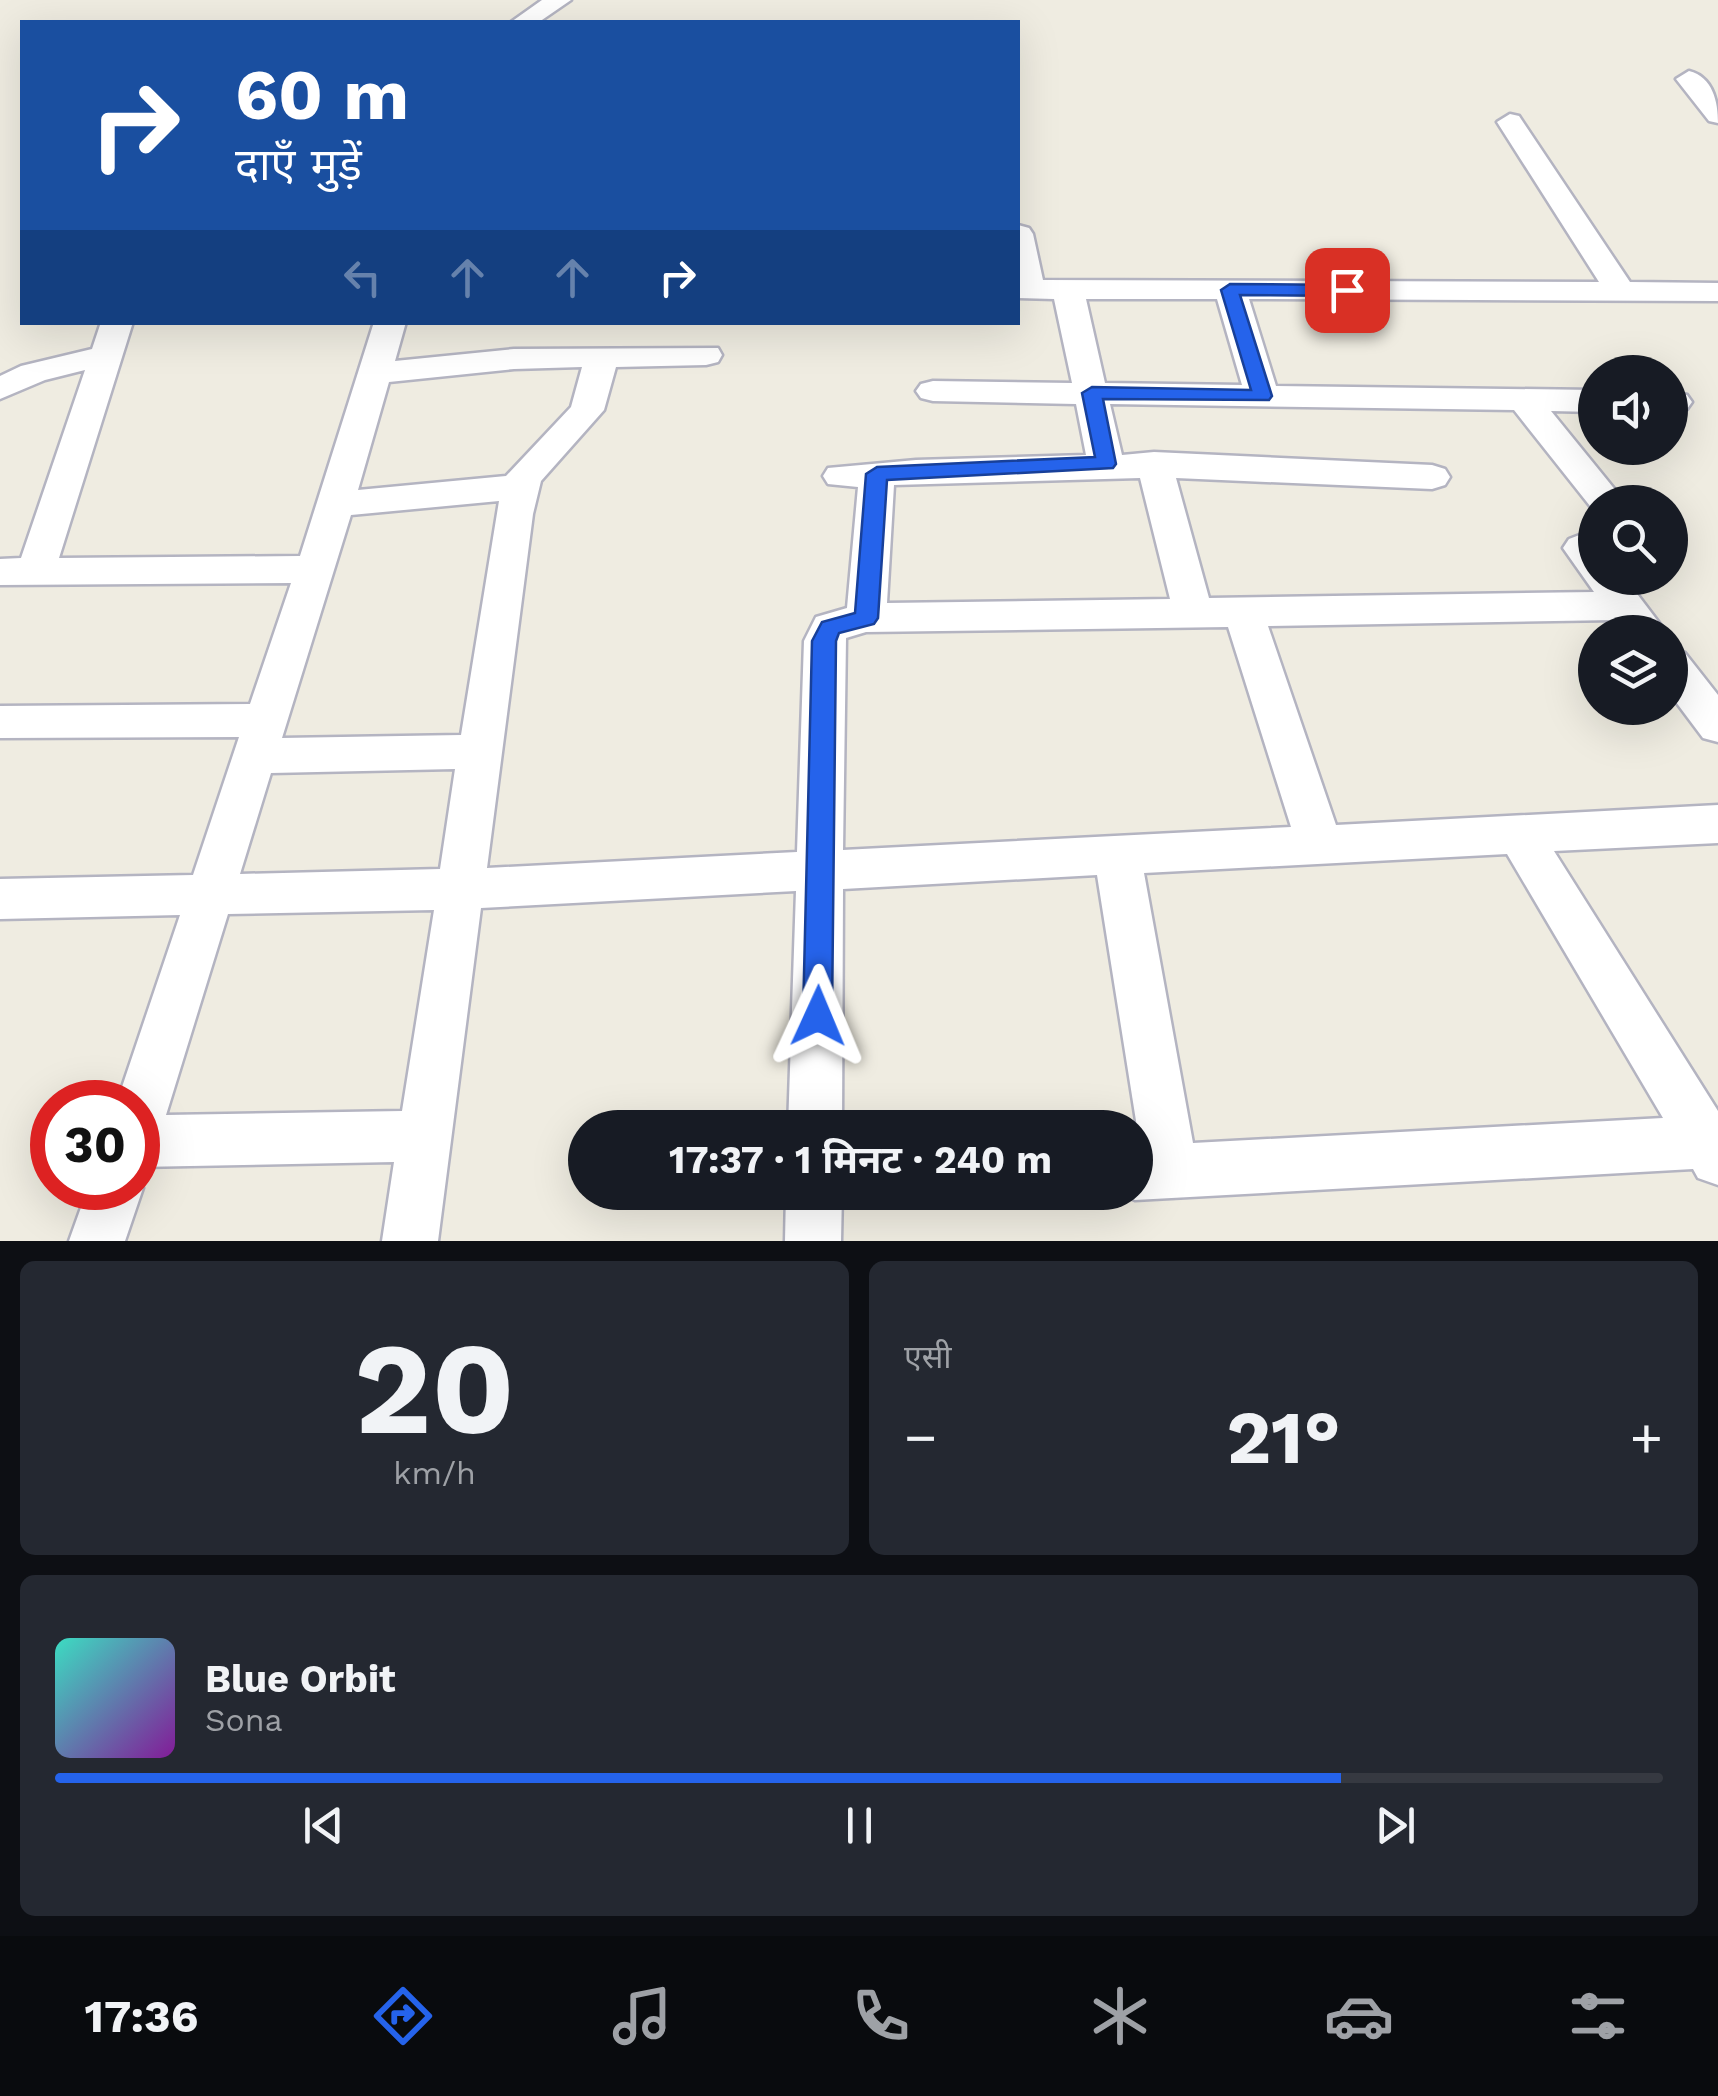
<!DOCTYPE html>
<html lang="hi">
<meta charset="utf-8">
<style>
body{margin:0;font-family:"Work Sans","Noto Sans Devanagari",sans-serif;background:#242831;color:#f1f3f6;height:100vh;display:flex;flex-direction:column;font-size:38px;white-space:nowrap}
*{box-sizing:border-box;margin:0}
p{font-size:32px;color:#9ea1a6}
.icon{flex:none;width:55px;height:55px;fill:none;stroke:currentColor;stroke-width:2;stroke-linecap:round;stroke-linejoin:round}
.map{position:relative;height:1241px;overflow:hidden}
.panel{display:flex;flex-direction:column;gap:20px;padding:20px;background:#0d0f14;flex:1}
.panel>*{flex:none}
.hud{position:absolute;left:20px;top:20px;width:1000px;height:305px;border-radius:0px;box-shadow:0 10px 40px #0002;background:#1a4fa0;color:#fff;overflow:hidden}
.buttons{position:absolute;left:1578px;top:355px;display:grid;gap:20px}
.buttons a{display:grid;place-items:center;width:110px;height:110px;border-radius:50%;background:#171b24;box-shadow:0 10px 40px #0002;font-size:50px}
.speed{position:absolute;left:30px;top:1080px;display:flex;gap:20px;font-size:50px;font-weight:700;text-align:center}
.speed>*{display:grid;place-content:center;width:130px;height:130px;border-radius:50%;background:#171b24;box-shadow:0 10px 40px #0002;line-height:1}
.speed .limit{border:15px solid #d22;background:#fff;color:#111}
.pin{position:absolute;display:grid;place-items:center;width:85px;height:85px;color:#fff;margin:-42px;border-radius:20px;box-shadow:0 5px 15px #0006}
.me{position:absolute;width:110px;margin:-55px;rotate:1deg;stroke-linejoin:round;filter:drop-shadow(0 0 8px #0008)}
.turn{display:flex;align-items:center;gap:35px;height:210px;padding:0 50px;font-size:45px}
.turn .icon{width:130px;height:130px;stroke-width:2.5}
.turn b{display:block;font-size:70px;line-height:85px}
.lanes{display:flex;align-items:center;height:95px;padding:0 50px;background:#0003;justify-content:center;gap:50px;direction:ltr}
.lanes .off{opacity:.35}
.big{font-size:75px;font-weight:700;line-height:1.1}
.panel .card{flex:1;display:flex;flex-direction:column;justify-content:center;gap:15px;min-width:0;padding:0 35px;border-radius:15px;background:#242831}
.panel .dial{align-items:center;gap:0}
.dial b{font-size:130px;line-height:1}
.song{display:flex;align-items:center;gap:30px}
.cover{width:120px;height:120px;border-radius:15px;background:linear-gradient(135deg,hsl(170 70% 55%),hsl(290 70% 35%))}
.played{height:10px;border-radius:5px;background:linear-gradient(90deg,#2563eb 80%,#363941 80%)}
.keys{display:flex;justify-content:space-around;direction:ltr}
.heat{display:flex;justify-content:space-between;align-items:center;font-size:55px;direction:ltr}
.panel .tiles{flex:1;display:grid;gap:20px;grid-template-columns:1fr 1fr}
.card:last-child{grid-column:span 2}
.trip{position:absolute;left:568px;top:1110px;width:585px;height:100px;border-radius:50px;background:#171b24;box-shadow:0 10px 40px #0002;font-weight:700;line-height:100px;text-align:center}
.tab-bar{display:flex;height:160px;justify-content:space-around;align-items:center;background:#090b0e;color:#9ea1a6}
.tab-bar .icon{width:70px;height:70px}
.tab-bar .on{color:#2563eb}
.tab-bar b{font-size:45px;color:#f1f3f6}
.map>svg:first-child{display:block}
</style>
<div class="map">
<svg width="1718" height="1241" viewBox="0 0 1718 1241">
<rect width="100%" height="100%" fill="#efece1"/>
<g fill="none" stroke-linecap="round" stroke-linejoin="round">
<g stroke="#b4b4c1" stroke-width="5">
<path id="street" d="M542 0H571L539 22H511Z
M1689 71C1713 77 1718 102 1718 123L1709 121 1676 79Z
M1510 114 1519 116 1630 282 1718 283V301L1249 299 1276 386 1595 390V412L1551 411 1625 502H1595L1594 511 1514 410 1110 404 1122 455 1154 452 1432 465 1445 469 1450 477 1445 485 1432 489 1176 478 1209 598 1594 592 1563 548 1569 539 1595 529V578H1625L1666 632H1624L1615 620 1268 626 1336 825 1718 805V843L1554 851 1718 1111V1185L1698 1178 1693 1169 1135 1200 1117 1192H1135V1146H1140L1097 875 843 889 842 1128H788L796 891 481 908 438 1241H382L394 1162 138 1167V1102H117L180 915 0 919V879L193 875 239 737 0 738V706L250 704 291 583 0 585V559L21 558 85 370 45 380 0 399V376L21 366 92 349 101 322H133L59 558 300 556 374 322H406L395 361 514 349 718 348 722 355 718 362 706 365 616 367 604 410 541 481 533 514 487 868 797 852 804 641 816 617 847 608 858 487 828 484 823 476 828 468 916 460 1086 455 1076 404 933 401 921 398 916 391 921 384 933 381 1072 383 1054 299 1018 298V225L1029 228 1033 234 1043 280 1599 282 1497 122ZM1086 299H1217L1242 385 1105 383ZM582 367 571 407 506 476 358 490 389 382 514 369ZM1140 478 1170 599 887 603 894 485ZM499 501 461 735 282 738 351 515ZM1228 627 1291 827 843 850 846 638 866 632ZM455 769 440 869 240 874 271 773ZM1507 854 1663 1118 1193 1143 1144 873ZM434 910 402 1111 166 1115 228 914Z
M1670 391 1687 395 1692 402 1687 409 1670 413Z
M1670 649 1685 653 1718 695V742L1703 738 1670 694Z
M138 1176 143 1188 125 1241H69L88 1188H138Z
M786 1192H842L841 1241H785Z"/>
</g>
<use href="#street" fill="#fff" fill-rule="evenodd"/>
</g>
<path fill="#2563eb" stroke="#184099" stroke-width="2.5" d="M1230 284 1347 285 1356 290 1347 296 1240 295 1272 396 1269 400 1103 399 1116 464 1113 468 887 480 878 618 874 624 839 633 836 641 832 1016 828 1025 818 1029 807 1025 803 1016 812 641 822 622 855 613 866 474 877 467 1095 457 1082 393 1092 387 1251 390 1221 290Z"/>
</svg>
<div class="buttons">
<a><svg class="icon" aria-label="sound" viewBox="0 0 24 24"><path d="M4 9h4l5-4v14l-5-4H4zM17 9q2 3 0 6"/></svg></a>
<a><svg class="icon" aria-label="search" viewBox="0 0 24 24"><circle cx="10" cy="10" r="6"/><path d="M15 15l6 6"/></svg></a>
<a><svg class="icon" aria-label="layers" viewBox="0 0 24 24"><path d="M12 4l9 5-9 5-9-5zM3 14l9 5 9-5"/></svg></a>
</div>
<div class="speed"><div class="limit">30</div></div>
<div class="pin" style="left:1347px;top:290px;background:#d93025"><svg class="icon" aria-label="arrive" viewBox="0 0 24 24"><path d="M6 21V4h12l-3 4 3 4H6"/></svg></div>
<svg class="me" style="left:818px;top:1016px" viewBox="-20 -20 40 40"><path d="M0-17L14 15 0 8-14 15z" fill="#2563eb" stroke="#fff" stroke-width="4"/></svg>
<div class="trip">17:37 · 1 मिनट · 240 m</div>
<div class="hud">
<div class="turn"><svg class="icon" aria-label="right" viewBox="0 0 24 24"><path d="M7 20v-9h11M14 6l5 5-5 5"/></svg><div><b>60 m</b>दाएँ मुड़ें</div></div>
<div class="lanes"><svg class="icon off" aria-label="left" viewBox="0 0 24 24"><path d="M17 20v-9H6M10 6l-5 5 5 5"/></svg><svg class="icon off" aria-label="ahead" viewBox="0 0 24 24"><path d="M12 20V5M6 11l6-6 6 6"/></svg><svg class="icon off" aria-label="ahead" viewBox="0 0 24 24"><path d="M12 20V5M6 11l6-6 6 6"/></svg><svg class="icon" aria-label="right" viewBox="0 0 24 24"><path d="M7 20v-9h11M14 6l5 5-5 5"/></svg></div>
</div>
</div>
<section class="panel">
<div class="tiles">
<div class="card dial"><b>20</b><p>km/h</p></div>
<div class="card"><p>एसी</p>
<div class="heat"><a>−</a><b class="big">21°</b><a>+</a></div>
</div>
<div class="card">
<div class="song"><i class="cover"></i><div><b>Blue Orbit</b><p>Sona</p></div></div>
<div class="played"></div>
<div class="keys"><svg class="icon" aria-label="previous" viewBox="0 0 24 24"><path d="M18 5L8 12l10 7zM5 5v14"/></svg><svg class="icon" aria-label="pause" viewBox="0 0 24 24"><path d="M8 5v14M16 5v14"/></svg><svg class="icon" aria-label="next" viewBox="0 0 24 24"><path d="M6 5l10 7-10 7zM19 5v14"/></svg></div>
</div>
</div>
</section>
<nav class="tab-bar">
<b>17:36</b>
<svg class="icon on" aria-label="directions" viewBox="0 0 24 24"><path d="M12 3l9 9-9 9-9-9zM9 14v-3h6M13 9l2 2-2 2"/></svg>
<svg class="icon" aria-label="music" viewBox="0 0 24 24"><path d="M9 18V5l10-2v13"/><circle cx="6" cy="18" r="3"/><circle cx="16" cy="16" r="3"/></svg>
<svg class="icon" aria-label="phone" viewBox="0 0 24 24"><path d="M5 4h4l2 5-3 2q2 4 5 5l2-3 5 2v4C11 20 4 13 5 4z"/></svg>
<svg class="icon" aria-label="climate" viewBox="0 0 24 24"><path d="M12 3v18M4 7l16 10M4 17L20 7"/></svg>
<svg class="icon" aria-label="car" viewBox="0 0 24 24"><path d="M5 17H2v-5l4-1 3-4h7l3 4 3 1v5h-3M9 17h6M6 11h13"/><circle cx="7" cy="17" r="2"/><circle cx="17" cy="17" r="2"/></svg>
<svg class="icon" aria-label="filters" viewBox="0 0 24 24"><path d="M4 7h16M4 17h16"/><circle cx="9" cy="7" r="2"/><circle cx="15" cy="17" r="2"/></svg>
</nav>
